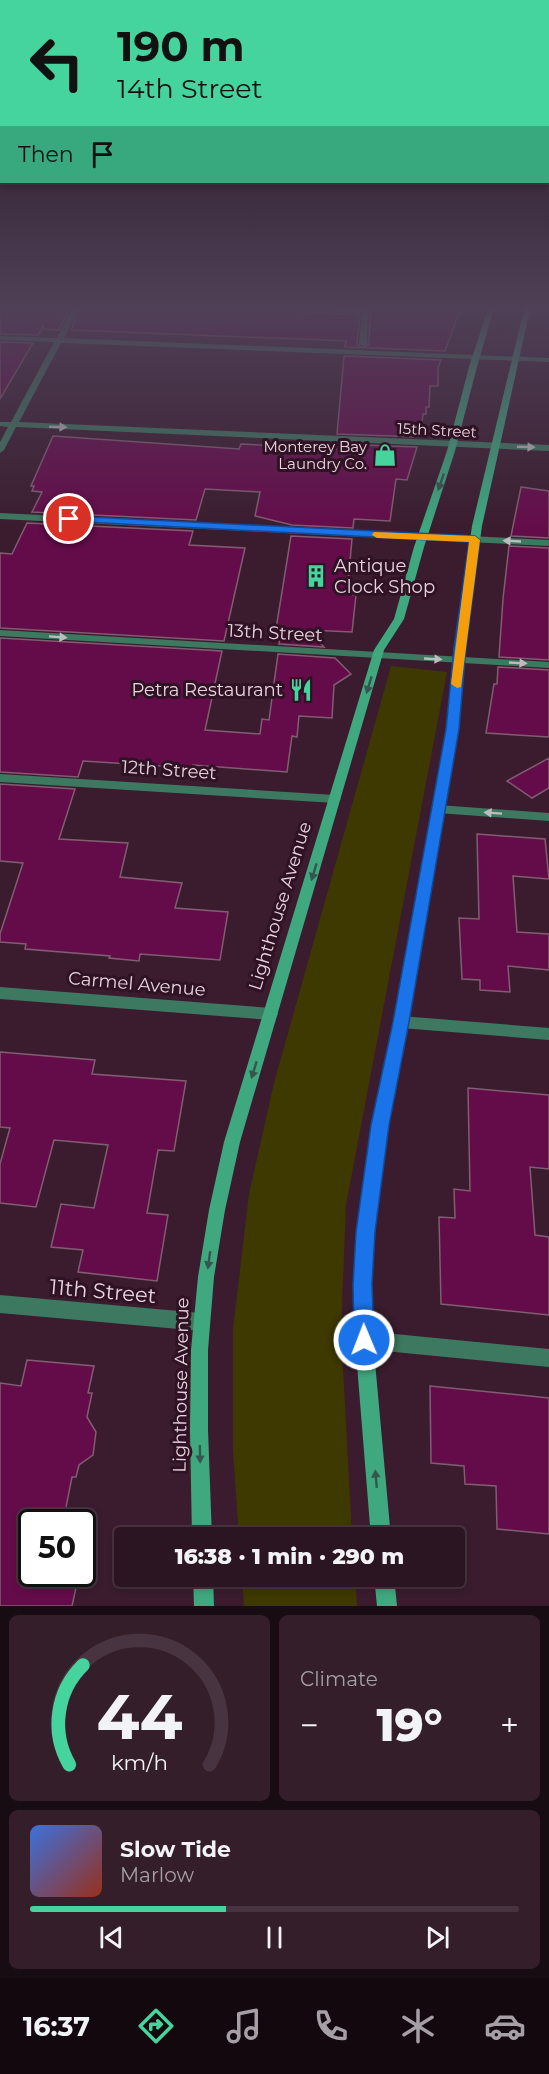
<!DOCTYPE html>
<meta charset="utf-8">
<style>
body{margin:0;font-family:Montserrat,sans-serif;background:#341e2a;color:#f1f3f6;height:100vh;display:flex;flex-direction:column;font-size:22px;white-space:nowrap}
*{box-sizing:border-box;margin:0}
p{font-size:20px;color:#a69fa5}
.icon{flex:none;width:33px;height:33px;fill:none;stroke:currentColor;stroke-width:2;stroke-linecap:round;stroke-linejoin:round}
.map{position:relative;height:1606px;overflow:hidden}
.drawer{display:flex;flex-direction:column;gap:9px;padding:9px;background:#180c13;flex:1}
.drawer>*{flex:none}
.guide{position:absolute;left:0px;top:0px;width:549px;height:183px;box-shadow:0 3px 9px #0003,0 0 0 2px #483440;background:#46d49e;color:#111;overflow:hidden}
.speed{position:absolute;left:18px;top:1509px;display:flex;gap:12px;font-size:30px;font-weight:700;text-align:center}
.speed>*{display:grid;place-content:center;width:78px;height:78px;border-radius:50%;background:#2c1522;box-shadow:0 3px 9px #0003,0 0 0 2px #483440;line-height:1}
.speed .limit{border:3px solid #111;border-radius:9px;background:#fff;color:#111}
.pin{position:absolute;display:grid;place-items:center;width:51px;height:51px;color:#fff;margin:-26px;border:3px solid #fff;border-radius:50%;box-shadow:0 2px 6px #0007}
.me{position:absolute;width:66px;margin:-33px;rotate:359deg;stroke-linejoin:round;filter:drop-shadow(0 0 4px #0008)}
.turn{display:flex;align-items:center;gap:21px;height:126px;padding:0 18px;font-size:27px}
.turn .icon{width:78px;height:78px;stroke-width:2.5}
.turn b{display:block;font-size:42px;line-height:51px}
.then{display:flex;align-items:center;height:57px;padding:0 18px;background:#0003;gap:12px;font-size:22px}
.big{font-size:45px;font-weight:800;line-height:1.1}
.drawer .widget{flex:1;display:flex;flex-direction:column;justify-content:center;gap:9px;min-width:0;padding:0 21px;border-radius:9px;background:#341e2a}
.drawer .dial{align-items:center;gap:0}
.dial svg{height:156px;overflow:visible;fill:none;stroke:#483440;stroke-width:7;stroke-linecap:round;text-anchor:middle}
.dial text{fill:#f1f3f6;stroke:none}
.song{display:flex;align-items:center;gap:18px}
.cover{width:72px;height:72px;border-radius:9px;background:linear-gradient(135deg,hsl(220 70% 55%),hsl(10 70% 35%))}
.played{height:6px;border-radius:3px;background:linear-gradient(90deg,#46d49e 40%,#483440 40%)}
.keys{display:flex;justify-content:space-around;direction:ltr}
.heat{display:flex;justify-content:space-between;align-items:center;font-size:33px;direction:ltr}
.drawer .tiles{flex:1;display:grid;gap:9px;grid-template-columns:1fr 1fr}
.widget:last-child{grid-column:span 2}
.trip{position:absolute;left:114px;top:1527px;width:351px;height:60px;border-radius:6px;background:#2c1522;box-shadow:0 3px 9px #0003,0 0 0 2px #483440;font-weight:800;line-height:60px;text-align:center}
.tabs{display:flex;height:96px;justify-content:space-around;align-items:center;background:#12080e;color:#a69fa5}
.tabs .icon{width:42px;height:42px}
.tabs .current{color:#46d49e}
.tabs b{font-size:27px;color:#f1f3f6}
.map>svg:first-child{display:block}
</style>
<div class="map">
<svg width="549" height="1606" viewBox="0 0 549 1606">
<rect width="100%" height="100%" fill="#3a1c2e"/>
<path fill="#3e3900" d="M391 666 447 672 346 1205 341 1330 352 1537H239L233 1451V1329L249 1194 274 1083Z
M242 1577H355L357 1606H244Z"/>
<path fill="#640c4a" stroke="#805d71" stroke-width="1.5" d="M44 305H71L59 330 43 329V326L38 335 0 334V308L43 310Z
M83 305H255L260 309 360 315 357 344 362 348 369 344 370 308 332 305H462L445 351 345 347 346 341 71 330Z
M0 342 33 343 0 399Z
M344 356 441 360 438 368V386H430L429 407H426V414H423L420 437 337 434Z
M53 436 239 449 241 444 336 449V444L417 447 407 480 396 479 390 521 354 519 353 528 292 525 255 516 260 492 205 489 196 520 32 512 42 492 32 491 34 486H31Z
M521 487 549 491V538L511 536Z
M27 523 193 531 189 545 245 548 224 641 0 628V553L12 554Z
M291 536 352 539 347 594 356 595 352 632 308 630 324 647 279 644 282 629H276Z
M509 546 549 548V660L499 657 503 599Z
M0 638 222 651 205 730 260 734 262 719 269 720 278 654 335 658 351 674 334 685 332 718 299 716 297 737 292 736 287 772 193 765 192 768 83 761 78 777 0 772Z
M498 667 549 670V737L486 733 494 684H497Z
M549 758V788L532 798 507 781Z
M0 784 75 789 59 839 128 843 120 877 182 883 175 908 228 912 220 960 140 954 139 961 109 958 110 956 25 949 26 944 0 942V934L23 863 0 861Z
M477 834 545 839 549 879 513 876 517 932 549 934V970L508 966 510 992 480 990V980L462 979 459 918 479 919Z
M0 1052 95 1060 92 1074 186 1081 174 1151 158 1150 147 1213 168 1215 157 1281 78 1272 83 1250 51 1247 61 1204 94 1208 108 1145 54 1140 36 1207 0 1203V1164L10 1128 0 1127Z
M468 1088 549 1095V1169L530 1167 535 1235 549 1237V1315L441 1304 439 1217 455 1218 454 1189 470 1191Z
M27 1360 94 1366 88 1393H92L87 1417 96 1432 93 1455 79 1465 76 1477H72L63 1522H32V1574H79L72 1606H0V1383L21 1386Z
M430 1386 549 1398V1534L497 1529 496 1486 465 1484 464 1466 431 1463Z"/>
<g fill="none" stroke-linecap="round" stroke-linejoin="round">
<path fill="#3d7960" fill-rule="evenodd" d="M257 305H299L368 310 367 344 363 346 359 344 362 313 260 307Z"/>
<path fill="#3d7960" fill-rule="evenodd" d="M74 305H81L64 338 549 358V362L61 343 19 422 549 445V451L16 427 4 450 0 453V442L8 427 0 426V422H11L54 342 0 340V336L57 338Z
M0 513 549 540V546L0 519Z
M0 630 549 662V668L0 636Z
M0 774 335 795 341 799 335 803 0 782Z
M438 805 549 813V821L438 813 432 809Z
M0 987 271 1008 276 1010 278 1014 276 1018 271 1020 0 999Z
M401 1016 549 1028V1040L401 1028 396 1026 394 1022 396 1018Z
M0 1295 201 1313 207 1316 210 1322 207 1328 201 1331 0 1313Z
M364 1331 549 1349V1367L364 1349 358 1346 355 1340 358 1334Z"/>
<path fill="#3fa87f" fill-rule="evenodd" d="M489 305H495L477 367 455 451 424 547 404 619 384 650 240 1142 225 1210 214 1277 208 1350V1430L212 1538H192L190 1430 191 1350 198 1277 209 1210 224 1142 374 650 394 619 414 547 447 451 469 367Z
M525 305H531L482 526 465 648 458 729 408 1022 388 1125 374 1232 371 1284 373 1340 391 1538H371L355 1340V1284L358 1232 372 1125 394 1022 446 729 455 648 472 526Z
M193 1576H213L214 1606H194Z
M374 1576H394L397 1606H377Z"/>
</g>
<defs><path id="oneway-solid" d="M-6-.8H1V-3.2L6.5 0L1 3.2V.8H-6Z" transform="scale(1.5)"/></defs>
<g fill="#bdbdbf">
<use href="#oneway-solid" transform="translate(58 427) rotate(2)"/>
<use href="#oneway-solid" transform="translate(526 447) rotate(2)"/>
<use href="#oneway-solid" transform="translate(512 541) rotate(-177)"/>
<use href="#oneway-solid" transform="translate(58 637) rotate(4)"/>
<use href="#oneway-solid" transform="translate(433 659) rotate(3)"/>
<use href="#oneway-solid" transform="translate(518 663) rotate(3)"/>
<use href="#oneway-solid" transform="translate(493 813) rotate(-176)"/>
</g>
<g fill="#36564d">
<use href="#oneway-solid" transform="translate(441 482) rotate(109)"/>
<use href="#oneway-solid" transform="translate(369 685) rotate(107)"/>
<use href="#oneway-solid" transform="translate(314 872) rotate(107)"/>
<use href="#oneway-solid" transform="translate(254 1070) rotate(107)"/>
<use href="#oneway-solid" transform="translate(209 1260) rotate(98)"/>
<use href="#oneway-solid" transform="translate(200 1454) rotate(89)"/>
<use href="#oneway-solid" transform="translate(376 1479) rotate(-95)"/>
</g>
<linearGradient id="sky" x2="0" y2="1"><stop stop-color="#200f19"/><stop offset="0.58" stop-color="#4f4057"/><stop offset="1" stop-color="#4f4057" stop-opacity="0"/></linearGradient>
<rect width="549" height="530" fill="url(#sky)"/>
<path fill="#1a73e8" stroke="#114b97" stroke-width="1.5" d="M69 516 475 536 480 540 466 648 459 729 409 1022 389 1125 375 1232 372 1284 374 1340 371 1347 364 1350 357 1347 354 1340 353 1284 356 1232 371 1125 393 1022 446 729 454 648 469 542 65 521 64 519Z"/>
<path fill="#f59e0b" d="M374 532 475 536 480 540 461 687 457 688 451 684 469 542 377 538 372 535Z"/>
<defs>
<g id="shop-bare" transform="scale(1.8)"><path d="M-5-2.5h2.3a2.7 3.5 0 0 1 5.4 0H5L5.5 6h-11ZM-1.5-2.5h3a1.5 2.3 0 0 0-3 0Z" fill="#46d49e" stroke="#2f1324" stroke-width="2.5" paint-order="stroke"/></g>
<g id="building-bare" transform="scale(1.8)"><path d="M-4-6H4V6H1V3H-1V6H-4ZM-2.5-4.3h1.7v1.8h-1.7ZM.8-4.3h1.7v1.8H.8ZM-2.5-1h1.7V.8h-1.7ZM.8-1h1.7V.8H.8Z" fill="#46d49e" stroke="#2f1324" stroke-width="2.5" paint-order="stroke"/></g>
<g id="restaurant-bare" transform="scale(1.8)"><path d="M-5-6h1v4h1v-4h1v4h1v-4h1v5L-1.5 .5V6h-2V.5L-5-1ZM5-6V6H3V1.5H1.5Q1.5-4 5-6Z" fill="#46d49e" stroke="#2f1324" stroke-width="2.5" paint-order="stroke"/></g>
</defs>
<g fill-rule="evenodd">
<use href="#shop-bare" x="385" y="455"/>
<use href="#building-bare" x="316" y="576"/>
<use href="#restaurant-bare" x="301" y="690"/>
</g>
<g text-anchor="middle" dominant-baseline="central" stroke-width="6" stroke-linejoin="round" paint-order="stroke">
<g font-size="15" fill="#e8d4df" stroke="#2f1324">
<text transform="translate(437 430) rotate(3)">15th Street</text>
</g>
<g font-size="15" fill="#e8d4df" stroke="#2f1324" text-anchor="end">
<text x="367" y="446">Monterey Bay<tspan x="367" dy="17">Laundry Co.</tspan></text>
</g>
<g font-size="18" fill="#e8d4df" stroke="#2f1324" text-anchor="start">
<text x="334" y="566">Antique<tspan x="334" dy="21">Clock Shop</tspan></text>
<text x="283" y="690" text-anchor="end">Petra Restaurant</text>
</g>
<g font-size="18" fill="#e8d4df" stroke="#2f1324">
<text transform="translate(275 633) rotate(3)">13th Street</text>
<text transform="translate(169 770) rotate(4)">12th Street</text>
<text transform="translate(280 906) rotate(-73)">Lighthouse Avenue</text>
<text transform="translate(137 984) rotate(5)">Carmel Avenue</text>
<text transform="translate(181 1385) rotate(-89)">Lighthouse Avenue</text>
</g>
<g font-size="21" fill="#e8d4df" stroke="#2f1324">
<text transform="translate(103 1291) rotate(5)">11th Street</text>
</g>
</g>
</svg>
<div class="speed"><div class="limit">50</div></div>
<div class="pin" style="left:69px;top:519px;background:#d93025"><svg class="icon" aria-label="arrive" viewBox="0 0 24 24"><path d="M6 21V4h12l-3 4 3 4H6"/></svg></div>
<svg class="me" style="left:364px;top:1340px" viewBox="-20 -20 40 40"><circle r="17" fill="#1a73e8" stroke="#fff" stroke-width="3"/><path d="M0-11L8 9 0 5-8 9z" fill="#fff"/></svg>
<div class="trip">16:38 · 1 min · 290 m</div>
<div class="guide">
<div class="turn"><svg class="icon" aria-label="left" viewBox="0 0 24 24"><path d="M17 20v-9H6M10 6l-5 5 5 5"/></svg><div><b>190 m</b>14th Street</div></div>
<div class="then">Then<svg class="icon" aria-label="arrive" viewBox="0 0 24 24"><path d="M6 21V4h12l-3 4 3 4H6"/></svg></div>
</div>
</div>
<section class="drawer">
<div class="tiles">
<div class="widget dial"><svg viewBox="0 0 100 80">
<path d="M14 69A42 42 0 1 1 86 69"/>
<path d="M14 69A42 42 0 0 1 21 18" stroke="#46d49e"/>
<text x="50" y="56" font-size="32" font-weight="700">44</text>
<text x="50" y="72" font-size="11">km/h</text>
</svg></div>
<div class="widget"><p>Climate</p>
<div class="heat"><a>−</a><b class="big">19°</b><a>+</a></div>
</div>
<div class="widget">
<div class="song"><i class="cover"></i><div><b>Slow Tide</b><p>Marlow</p></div></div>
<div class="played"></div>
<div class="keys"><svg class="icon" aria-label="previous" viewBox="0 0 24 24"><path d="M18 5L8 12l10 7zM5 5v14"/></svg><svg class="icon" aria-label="pause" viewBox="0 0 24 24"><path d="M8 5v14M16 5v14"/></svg><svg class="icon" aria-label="next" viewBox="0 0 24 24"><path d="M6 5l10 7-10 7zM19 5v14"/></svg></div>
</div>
</div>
</section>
<nav class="tabs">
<b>16:37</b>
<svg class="icon current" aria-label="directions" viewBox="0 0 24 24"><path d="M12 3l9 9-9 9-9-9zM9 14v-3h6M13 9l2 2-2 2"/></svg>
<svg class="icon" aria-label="music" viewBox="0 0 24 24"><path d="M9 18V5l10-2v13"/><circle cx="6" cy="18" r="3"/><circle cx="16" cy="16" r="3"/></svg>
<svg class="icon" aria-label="phone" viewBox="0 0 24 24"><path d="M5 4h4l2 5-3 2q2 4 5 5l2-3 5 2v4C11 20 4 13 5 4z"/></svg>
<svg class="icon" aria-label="climate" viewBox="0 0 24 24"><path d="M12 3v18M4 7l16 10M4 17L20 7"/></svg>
<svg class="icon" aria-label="car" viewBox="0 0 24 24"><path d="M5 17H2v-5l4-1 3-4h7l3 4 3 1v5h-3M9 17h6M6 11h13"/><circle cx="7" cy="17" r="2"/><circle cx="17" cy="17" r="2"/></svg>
</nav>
